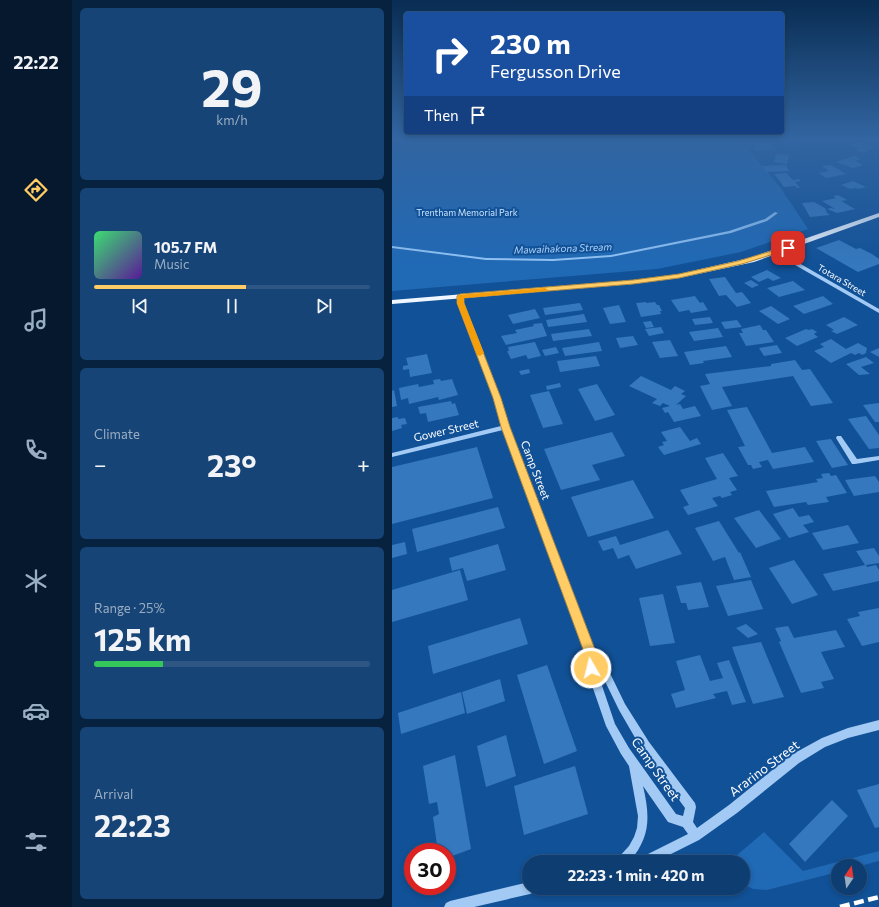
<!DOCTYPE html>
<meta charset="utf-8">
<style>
body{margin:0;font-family:Commissioner,sans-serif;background:#164476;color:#f1f3f6;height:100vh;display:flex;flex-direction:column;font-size:15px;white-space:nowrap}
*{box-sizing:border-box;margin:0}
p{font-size:13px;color:#9aaec3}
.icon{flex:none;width:22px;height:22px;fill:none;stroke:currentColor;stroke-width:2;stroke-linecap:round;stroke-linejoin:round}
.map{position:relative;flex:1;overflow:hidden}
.details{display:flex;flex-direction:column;gap:8px;padding:8px;background:#07223e;width:320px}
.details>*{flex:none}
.banner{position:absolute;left:12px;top:12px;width:380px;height:122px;border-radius:4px;box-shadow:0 2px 6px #0003,0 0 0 1px #2d5684;background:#1a4fa0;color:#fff;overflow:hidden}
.needle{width:26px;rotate:13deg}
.fabs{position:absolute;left:439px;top:859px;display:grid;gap:8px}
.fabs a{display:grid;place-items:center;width:36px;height:36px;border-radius:50%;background:#0d3d71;box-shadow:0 2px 6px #0003,0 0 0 1px #2d5684;font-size:20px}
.speed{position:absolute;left:12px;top:843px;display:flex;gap:8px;font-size:20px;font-weight:700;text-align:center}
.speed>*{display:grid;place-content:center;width:52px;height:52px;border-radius:50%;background:#0d3d71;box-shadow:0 2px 6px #0003,0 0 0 1px #2d5684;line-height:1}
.speed .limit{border:6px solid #d22;background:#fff;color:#111}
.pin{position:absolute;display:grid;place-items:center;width:34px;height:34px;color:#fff;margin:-17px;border-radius:8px;box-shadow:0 2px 6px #0006}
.me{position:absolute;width:44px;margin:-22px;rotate:352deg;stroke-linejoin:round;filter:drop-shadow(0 0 3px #0008)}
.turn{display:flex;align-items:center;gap:14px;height:84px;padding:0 20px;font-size:18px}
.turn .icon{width:52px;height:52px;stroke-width:2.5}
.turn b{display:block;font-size:28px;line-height:34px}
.then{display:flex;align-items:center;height:38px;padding:0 20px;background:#0003;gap:8px;font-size:15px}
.big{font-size:30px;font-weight:700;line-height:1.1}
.details .card{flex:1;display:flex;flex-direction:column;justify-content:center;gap:6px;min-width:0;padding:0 14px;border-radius:6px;background:#164476}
.details .dial{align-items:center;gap:0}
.dial b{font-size:52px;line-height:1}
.song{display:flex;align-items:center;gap:12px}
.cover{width:48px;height:48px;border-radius:6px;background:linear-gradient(135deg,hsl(140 70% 55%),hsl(270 70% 35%))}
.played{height:4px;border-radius:2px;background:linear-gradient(90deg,#ffcc65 55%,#2d5684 55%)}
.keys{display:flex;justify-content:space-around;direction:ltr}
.heat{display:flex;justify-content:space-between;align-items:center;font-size:22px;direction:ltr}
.charge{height:6px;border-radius:3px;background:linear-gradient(90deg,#34c759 25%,#2d5684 0)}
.trip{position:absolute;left:130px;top:855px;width:228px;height:40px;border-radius:20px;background:#0d3d71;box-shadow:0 2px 6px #0003,0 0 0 1px #2d5684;font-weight:700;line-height:40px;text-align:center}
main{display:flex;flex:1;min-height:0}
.tabs{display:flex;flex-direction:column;width:72px;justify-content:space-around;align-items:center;background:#05182d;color:#9aaec3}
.tabs .icon{width:28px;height:28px}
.tabs .active{color:#ffcc65}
.tabs b{font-size:18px;color:#f1f3f6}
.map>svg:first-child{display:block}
</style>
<main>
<nav class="tabs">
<b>22:22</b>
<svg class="icon active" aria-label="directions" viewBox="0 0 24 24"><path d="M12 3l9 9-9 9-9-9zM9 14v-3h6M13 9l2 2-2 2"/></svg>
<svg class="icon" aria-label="music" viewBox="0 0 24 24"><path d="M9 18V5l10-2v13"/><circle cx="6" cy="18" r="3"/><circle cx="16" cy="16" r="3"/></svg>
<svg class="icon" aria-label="phone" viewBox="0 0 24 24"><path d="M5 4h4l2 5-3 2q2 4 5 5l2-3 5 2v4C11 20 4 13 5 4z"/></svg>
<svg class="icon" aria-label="climate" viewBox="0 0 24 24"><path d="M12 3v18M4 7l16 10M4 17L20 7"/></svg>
<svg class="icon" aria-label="car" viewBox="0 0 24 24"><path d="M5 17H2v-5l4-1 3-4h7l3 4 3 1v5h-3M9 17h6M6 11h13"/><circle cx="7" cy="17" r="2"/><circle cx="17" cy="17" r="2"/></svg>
<svg class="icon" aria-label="filters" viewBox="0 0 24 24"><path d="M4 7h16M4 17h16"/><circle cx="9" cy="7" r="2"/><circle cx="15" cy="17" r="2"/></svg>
</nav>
<section class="details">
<div class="card dial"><b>29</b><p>km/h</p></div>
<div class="card">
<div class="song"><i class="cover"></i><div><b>105.7 FM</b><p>Music</p></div></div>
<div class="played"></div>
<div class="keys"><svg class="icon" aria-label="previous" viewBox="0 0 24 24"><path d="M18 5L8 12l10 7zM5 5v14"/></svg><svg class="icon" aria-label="pause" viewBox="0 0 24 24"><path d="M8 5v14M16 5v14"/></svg><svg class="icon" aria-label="next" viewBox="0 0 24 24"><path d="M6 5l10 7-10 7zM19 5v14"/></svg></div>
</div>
<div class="card"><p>Climate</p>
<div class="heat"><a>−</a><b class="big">23°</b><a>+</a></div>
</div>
<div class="card"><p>Range · 25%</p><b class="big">125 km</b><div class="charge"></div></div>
<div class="card"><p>Arrival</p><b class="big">22:23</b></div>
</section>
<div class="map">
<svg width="487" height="907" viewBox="0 0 487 907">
<rect width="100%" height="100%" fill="#115197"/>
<path fill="#2069b5" d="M0 140H348L388 187 416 229 349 252 265 269 0 291Z
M372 832 411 871 487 851V861L468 866H446V872L375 890 361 889 351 884V862H337Z"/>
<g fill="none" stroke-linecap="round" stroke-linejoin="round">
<path fill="#94c6f7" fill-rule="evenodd" d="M383 212 386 213 375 221 339 233 219 257 161 261 94 260 0 248V246L94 258 161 259 219 255 337 231 373 219Z"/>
</g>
<path fill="#3578be" d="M359 140H374L384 149 364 151 361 148 365 147Z
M389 140H413V141L401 142 405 145 398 146Z
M464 141 483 146 472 153 463 150 468 148 457 145Z
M384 154 397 155 395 164 382 162Z
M462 156 469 159 463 161 471 165 461 168 444 162Z
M394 165 397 171 374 172 370 166Z
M439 165 454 174 434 178 427 173 437 171 430 166Z
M394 173 401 180 407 179 409 181 403 182 408 188H405L403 186 392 187 382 174Z
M461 181 474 187 467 189 463 188 458 189 449 185Z
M446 195 455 200 449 201 463 209 445 213 435 209 439 208 443 209 430 201 444 198 441 196Z
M422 202 433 208 435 213 438 215 418 217 410 203Z
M447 240 464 249 468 248 480 254 487 259V264L466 272 424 248Z
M375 270 389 278 381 281 376 278 367 282 359 277Z
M333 277 344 293 350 292 359 303 345 307 334 295 327 296 317 279Z
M359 280 367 285 360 288 352 283Z
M401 281 413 290 387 297 375 288Z
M303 296 308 303 311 302 316 310 299 313 297 310 287 312 279 300Z
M431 296 441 304 412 314 401 306Z
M254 302V303L263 302 265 305H267L270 311H268L269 314 249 317 244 303Z
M188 303 191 310 153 315 151 308Z
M227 305 234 322 218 324 211 308Z
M379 306 398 319 386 324 367 311Z
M143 309 148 318 121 324 116 315Z
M192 314 195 322 156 327 154 320Z
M318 317 321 323 303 325 300 319Z
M452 317 466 325 445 334 439 331 442 330 434 325Z
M345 320 350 327 333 329 329 322Z
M259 321 262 327 254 328 251 322Z
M150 323 155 336 114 345 109 336 125 333 123 330 142 326 141 324Z
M368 325 371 330H374L382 342 354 346 347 333H351L349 329Z
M269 327 272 333 257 336 253 329Z
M326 328 331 337 302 341 297 332Z
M197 329 200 336 161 341 159 334Z
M414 329 417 330 420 329 425 332 422 334 426 337 405 346 393 338Z
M241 336 246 345 228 348 224 338Z
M439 339 454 349 466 343 475 348 474 353 470 355 467 353 463 355 459 353 439 363 422 351 432 347 428 344Z
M278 340 286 356 268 358 260 342Z
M143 342 149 356 136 359 134 355 119 359 115 351H117L116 347Z
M207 342 210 351 173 356 170 348Z
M385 345 390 353 372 356 367 348Z
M334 346 340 357 311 361 312 363 298 365 292 352Z
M164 347 167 353 153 356 150 350Z
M487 348V357L478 352Z
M35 354 40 373 18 377 17 369 11 370V366L16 365 14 358Z
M204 356 208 366 168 372 165 361Z
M474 357 482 363 469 367 478 374 467 375 454 364Z
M403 360 410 370 418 369 441 403 419 406 401 376 330 387 340 406 320 410 308 386 318 384 313 374 379 366V364Z
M137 369 138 373 129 375 127 371Z
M249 376 279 390 283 386 293 391 289 394 294 396 284 405 288 404 291 409 303 406 309 416 282 422 276 412 273 413 270 408 278 406 271 403 268 406 260 403 265 399 237 386Z
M48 379 49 381 60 379 66 395 47 400 46 397 17 404 16 398 9 400 7 388 26 384 27 387 42 384 41 380Z
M168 383 169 387 155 390 154 386Z
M205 384 223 415 203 421 186 389Z
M2 390 5 406 0 407V391Z
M157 391 171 424 151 428 138 395Z
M59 401 60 404 63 403 67 415 36 422 34 413 28 414 26 407Z
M487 403V422H483L471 405Z
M355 407 380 453 413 447 422 462 381 469 376 460 367 462 370 467 361 469 359 465H356L346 447 353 446 335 410Z
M474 416 487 435V448L477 449 456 419Z
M6 417V419L13 418 15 424 9 425 10 428 0 431V418Z
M288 427 298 441 305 438 309 444 272 455 266 447 272 445 270 442 275 441 269 432Z
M220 432 233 456 200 465 208 480 169 490 152 449Z
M439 439 456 465 440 468 424 441Z
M85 447 101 498 0 524V467Z
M331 453 346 476 337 478 345 490 338 492 340 495 330 498 328 496 320 498 326 506 296 515 291 507 297 505 288 490 325 479 313 458Z
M437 473 439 476 444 475 455 493 434 497 437 502 416 505 414 502 382 507 374 491 426 482 424 479 431 478 429 474Z
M483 476 487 482V492L462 496 453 480Z
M241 480 262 518 196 537 179 497Z
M106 507 113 528 25 552 20 529Z
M401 508 407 517 417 515 422 522 411 525 417 532 397 538 381 514Z
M367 510 389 539 364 548 342 518Z
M327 521 347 553 348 552 359 577 342 580 333 557 321 561 303 528Z
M456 525 467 543 431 550 420 533Z
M276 530 290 554 244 569 237 555 226 559 221 548 211 551 206 541 224 536 228 545Z
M13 542 15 554 0 558V545Z
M106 544 114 570 75 581 71 568 60 571 57 558Z
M482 548 487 556V563L474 565 475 567 484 565 487 570V581L441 591 431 574 473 565 464 551Z
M402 560 426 595 400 604 377 568Z
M68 570 76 600 0 622V590Z
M359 580 371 609 336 616 324 586Z
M309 582 317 607 296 610 294 603H289L284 586Z
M271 594 283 643 258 646 247 598Z
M487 608V642L470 646 455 619 468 616 466 612Z
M128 618 136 644 41 674 36 646Z
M354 624 366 634 356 638 344 628Z
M396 626 402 638 444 630 453 647 429 652 442 679 429 682 432 688 409 693 387 642 389 641 383 628Z
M369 642 392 697 361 704 340 647Z
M308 655 318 681 331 678 325 663 337 660 354 702 340 705 335 691 321 694 324 698 284 708 279 694 293 690 284 661Z
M155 665 185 751 152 764 125 675Z
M108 679 113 701 75 714 70 692Z
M69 692 73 713 9 734 6 713Z
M114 735 124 776 94 787 85 746Z
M63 755 79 849 55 858V852H46L41 817 47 814 45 802 37 804 31 766Z
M183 766 196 814 132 835 122 786Z
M487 784V827L483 828 465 790Z
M440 800 456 816 413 862 397 844Z"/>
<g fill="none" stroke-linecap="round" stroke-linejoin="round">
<path fill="#a2caf4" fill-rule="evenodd" d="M382 251H386L487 309V313L382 253Z
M68 295 71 297 72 303 108 399 116 427 202 650 213 663 233 704 257 742 303 803 304 807 301 822 305 828 337 805 399 755 430 738 456 728 487 720V730L456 738 433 747 407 763 345 813 307 840 263 862H241L243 858 254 855 296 834 291 827 276 822 251 786C258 816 259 837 237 862H224L226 858 237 846 242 837 245 828 246 816 244 805 237 766 229 754 214 726 194 668 193 652 111 430 0 457V453L109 426 102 399 66 303 65 297ZM203 665 207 669 227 710 249 748 293 808 291 816 284 814 237 748 223 724Z
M445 436H449L465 459 487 456V460L463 464H460L444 438Z
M137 882V888H144L142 892 138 894 82 907H52L54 903 58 901Z"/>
<path fill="#eff6ff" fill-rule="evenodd" d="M487 213V217L362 262 287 278 241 284 0 304V300L241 280 287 274 357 258Z"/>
<path stroke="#fff" stroke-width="4.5" stroke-dasharray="10 4.5" stroke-linecap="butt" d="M448 907 487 897"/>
</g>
<linearGradient id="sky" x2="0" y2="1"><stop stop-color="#092d53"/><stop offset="0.52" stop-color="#3265a1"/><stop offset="1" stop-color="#3265a1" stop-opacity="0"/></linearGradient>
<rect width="487" height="267" fill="url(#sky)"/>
<path fill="#ffcc65" stroke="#a68542" d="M396 246H398V249L350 264 287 278 241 284 72 298V303L109 398 118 427 204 652 205 668 204 672 199 674 195 672 192 652 109 427 101 398 65 303V296L68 294 241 280 287 274 346 261Z"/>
<path fill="#f59e0b" d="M153 288 156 290 155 291 72 298V303L92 353 88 356 85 355 65 303 66 295Z"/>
<g text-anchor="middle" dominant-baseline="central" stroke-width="4" stroke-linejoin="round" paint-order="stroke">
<g font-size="9" fill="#cae4fd" stroke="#115197">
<text x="75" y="212">Trentham Memorial Park</text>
</g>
<g font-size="9" fill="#fff" stroke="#115197">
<text transform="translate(450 280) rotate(30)">Totara Street</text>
</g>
<g font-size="10" font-style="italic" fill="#afd4fa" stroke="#115197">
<text transform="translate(171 248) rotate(-2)">Mawaihakona Stream</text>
</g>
<g font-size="11" fill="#fff" stroke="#115197">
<text transform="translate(54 430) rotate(-13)">Gower Street</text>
<text transform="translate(144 470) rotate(69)">Camp Street</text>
</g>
<g font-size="13" fill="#fff" stroke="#115197">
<text transform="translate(372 768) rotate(-37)">Ararino Street</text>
<text transform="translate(264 769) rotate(55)">Camp Street</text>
</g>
</g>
</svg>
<div class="fabs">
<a><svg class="needle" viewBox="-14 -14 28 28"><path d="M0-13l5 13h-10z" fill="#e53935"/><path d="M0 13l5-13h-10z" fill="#9aaec3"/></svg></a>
</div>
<div class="speed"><div class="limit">30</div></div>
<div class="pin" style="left:396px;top:248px;background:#d93025"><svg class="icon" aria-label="arrive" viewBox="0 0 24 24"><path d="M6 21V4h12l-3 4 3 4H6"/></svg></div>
<svg class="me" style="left:199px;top:668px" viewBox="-20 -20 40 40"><circle r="17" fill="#ffcc65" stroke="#fff" stroke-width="3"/><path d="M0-11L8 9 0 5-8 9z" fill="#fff"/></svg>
<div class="trip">22:23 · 1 min · 420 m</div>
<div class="banner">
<div class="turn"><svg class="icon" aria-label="right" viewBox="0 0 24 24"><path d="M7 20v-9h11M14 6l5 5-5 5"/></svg><div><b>230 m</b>Fergusson Drive</div></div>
<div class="then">Then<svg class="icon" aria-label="arrive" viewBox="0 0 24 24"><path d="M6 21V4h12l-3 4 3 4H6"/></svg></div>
</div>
</div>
</main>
